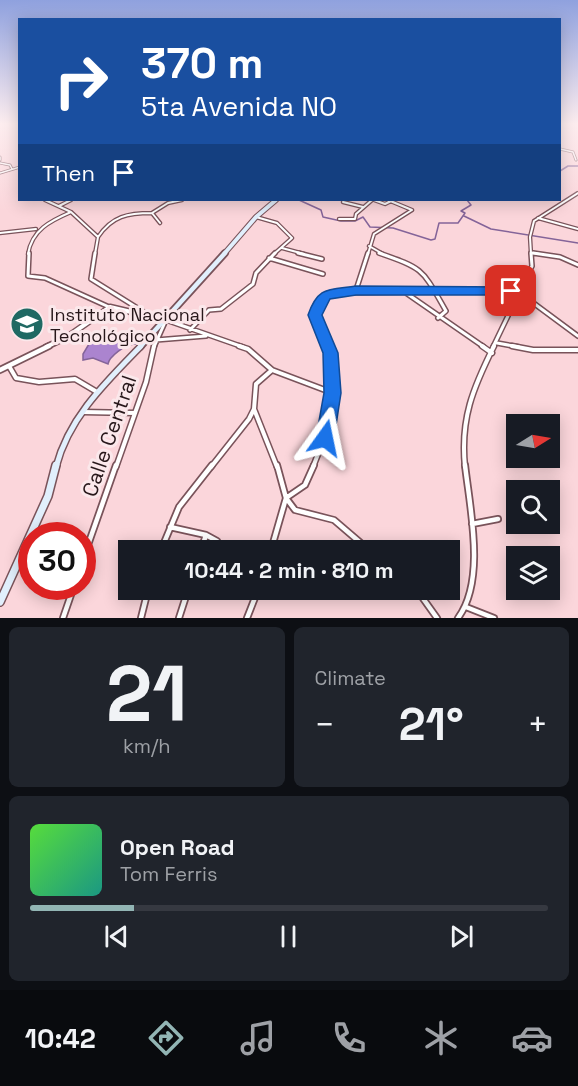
<!DOCTYPE html>
<meta charset="utf-8">
<style>
body{margin:0;font-family:"Space Grotesk",sans-serif;background:#20242c;color:#f1f3f6;height:100vh;display:flex;flex-direction:column;font-size:22px;white-space:nowrap}
*{box-sizing:border-box;margin:0}
p{font-size:20px;color:#9ea1a6}
.icon{flex:none;width:33px;height:33px;fill:none;stroke:currentColor;stroke-width:2;stroke-linecap:round;stroke-linejoin:round}
.map{position:relative;height:618px;overflow:hidden}
.sheet{display:flex;flex-direction:column;gap:9px;padding:9px;background:#0d0f14;flex:1}
.sheet>*{flex:none}
.guide{position:absolute;left:18px;top:18px;width:543px;height:183px;border-radius:0px;box-shadow:0 3px 15px #0003;background:#1a4fa0;color:#fff;overflow:hidden}
.needle{width:39px;rotate:79deg}
.buttons{position:absolute;left:506px;top:414px;display:grid;gap:12px}
.buttons a{display:grid;place-items:center;width:54px;height:54px;border-radius:0px;background:#171b24;box-shadow:0 3px 15px #0003;font-size:30px}
.speed{position:absolute;left:18px;top:522px;display:flex;gap:12px;font-size:30px;font-weight:700;text-align:center}
.speed>*{display:grid;place-content:center;width:78px;height:78px;border-radius:50%;background:#171b24;box-shadow:0 3px 15px #0003;line-height:1}
.speed .limit{border:9px solid #d22;background:#fff;color:#111}
.pin{position:absolute;display:grid;place-items:center;width:51px;height:51px;color:#fff;margin:-26px;border-radius:12px;box-shadow:0 3px 9px #0006}
.me{position:absolute;width:66px;margin:-33px;rotate:12deg;stroke-linejoin:round;filter:drop-shadow(0 0 4px #0008)}
.turn{display:flex;align-items:center;gap:21px;height:126px;padding:0 24px;font-size:27px}
.turn .icon{width:78px;height:78px;stroke-width:2.5}
.turn b{display:block;font-size:42px;line-height:51px}
.then{display:flex;align-items:center;height:57px;padding:0 24px;background:#0003;gap:12px;font-size:22px}
.big{font-size:45px;font-weight:700;line-height:1.1}
.sheet .tile{flex:1;display:flex;flex-direction:column;justify-content:center;gap:9px;min-width:0;padding:0 21px;border-radius:9px;background:#20242c}
.sheet .dial{align-items:center;gap:0}
.dial b{font-size:78px;line-height:1}
.song{display:flex;align-items:center;gap:18px}
.cover{width:72px;height:72px;border-radius:9px;background:linear-gradient(135deg,hsl(110 70% 55%),hsl(170 70% 35%))}
.played{height:6px;border-radius:3px;background:linear-gradient(90deg,#92b5b4 20%,#363941 20%)}
.keys{display:flex;justify-content:space-around;direction:ltr}
.heat{display:flex;justify-content:space-between;align-items:center;font-size:33px;direction:ltr}
.sheet .tiles{flex:1;display:grid;gap:9px;grid-template-columns:1fr 1fr}
.tile:last-child{grid-column:span 2}
.trip{position:absolute;left:118px;top:540px;width:342px;height:60px;border-radius:0px;background:#171b24;box-shadow:0 3px 15px #0003;font-weight:700;line-height:60px;text-align:center}
.menu{display:flex;height:96px;justify-content:space-around;align-items:center;background:#090b0e;color:#9ea1a6}
.menu .icon{width:42px;height:42px}
.menu .active{color:#92b5b4}
.menu b{font-size:27px;color:#f1f3f6}
.map>svg:first-child{display:block}
</style>
<div class="map">
<svg width="578" height="618" viewBox="0 0 578 618">
<rect width="100%" height="100%" fill="#fbd6db"/>
<path fill="#ab84cf" stroke="#846499" stroke-width="1.5" d="M104 336 132 340 135 344C125 344 109 357 108 364L93 358 83 360V354L92 339Z"/>
<g fill="none" stroke-linecap="round" stroke-linejoin="round">
<path stroke="#846499" stroke-width="1.5" d="M560 171 568 166H578
M299 200 321 210 323 217 341 221H355L363 217 370 227 393 228 431 240 435 239 439 223H458L465 213 461 211 471 205 467 200
M464 216 491 229 578 243"/>
<g stroke="#79535a" stroke-width="3">
<path id="minor-far4" d="M560 149 573 152 576 160
M0 157V160
M0 163 10 165 12 169
M0 173 20 167"/>
</g>
<g stroke="#79535a" stroke-width="4.5">
<path id="minor-far3" d="M45 200 71 212 98 237 95 254
M374 200 385 204 391 201
M343 202 363 207
M59 206 71 200
M152 213 168 203 182 200
M256 217 277 223 292 238 274 254
M538 218 578 229
M339 219H355L356 214 372 200
M0 233 36 229
M98 237C112 216 128 213 152 213L160 223
M369 246 383 254
M282 248 304 254
M533 253 540 254
M28 254C32 230 50 221 71 212
M368 254 374 234 412 210 388 200
M531 254 530 237 534 221 578 193"/>
</g>
<g stroke="#79535a" stroke-width="6">
<path id="minor-far2" d="M29 253 28 276 45 278 109 307
M95 253 91 279 147 314
M298 253 322 259
M379 253C425 269 422 269 446 311L438 318
M533 253 560 257 578 265
M269 258 323 274
M356 290 368 253
M406 293 484 347
M190 330 209 310 221 309 253 284 256 273 275 253
M156 340 206 336
M497 343 519 347
M154 347 166 320 243 347
M329 347 315 315 320 300 332 293 511 291 528 299 578 336
M493 347 532 266 531 253"/>
</g>
<g stroke="#79535a" stroke-width="7">
<path id="minor-far1" d="M239 346 248 349 272 370 333 393
M482 346 492 353
M512 346 533 350H578
M9 366 16 378 39 382 75 379 97 392
M254 409 277 467
M83 412 135 413
M116 467 146 382 154 346
M211 467 249 419 254 409 256 384 272 370
M313 467C332 422 331 401 331 353L328 346
M465 467C460 419 473 388 494 346"/>
</g>
<g stroke="#79535a" stroke-width="8">
<path id="minor" d="M277 465 286 498 295 510 334 520 369 550
M472 524 498 519
M170 527 206 535 217 541 211 550
M161 550 179 507 212 465
M201 550 206 535
M271 550 286 498 305 485 314 465
M82 562 116 465
M417 590 437 618
M466 607 494 618
M63 618 74 586
M141 618 148 590
M179 618 188 590
M247 618 258 590
M458 618C486 580 470 509 465 465"/>
</g>
<g stroke="#79535a" stroke-width="7">
<path id="tertiary-far1" d="M46 347 67 337 110 307 165 320"/>
</g>
<g stroke="#79535a" stroke-width="8">
<path id="tertiary" d="M0 370 49 346"/>
</g>
<g stroke="#79535a" stroke-width="6">
<path id="secondary-far3" d="M224 254 256 217 276 200"/>
</g>
<g stroke="#79535a" stroke-width="8">
<path id="secondary-far2" d="M140 347 225 253"/>
</g>
<g stroke="#79535a" stroke-width="8">
<path id="secondary-far1" d="M56 467C69 417 106 382 141 346"/>
</g>
<g stroke="#79535a" stroke-width="10">
<path id="secondary" d="M0 602 48 496 56 465"/>
</g>
<use href="#minor-far4" stroke="#fff" stroke-width="1.5"/>
<use href="#minor-far3" stroke="#fff" stroke-width="2"/>
<use href="#minor-far2" stroke="#fff" stroke-width="3"/>
<use href="#minor-far1" stroke="#fff" stroke-width="4"/>
<use href="#minor" stroke="#fff" stroke-width="4.5"/>
<use href="#tertiary-far1" stroke="#fff" stroke-width="4"/>
<use href="#tertiary" stroke="#fff" stroke-width="4.5"/>
<use href="#secondary-far3" stroke="#e1effc" stroke-width="4"/>
<use href="#secondary-far2" stroke="#e1effc" stroke-width="4.5"/>
<use href="#secondary-far1" stroke="#e1effc" stroke-width="5"/>
<use href="#secondary" stroke="#e1effc" stroke-width="7"/>
</g>
<linearGradient id="sky" x2="0" y2="1"><stop stop-color="#8fa1de"/><stop offset="0.59" stop-color="#fdedef"/><stop offset="1" stop-color="#fdedef" stop-opacity="0"/></linearGradient>
<rect width="578" height="210" fill="url(#sky)"/>
<path fill="#1a73e8" stroke="#114b97" stroke-width="1.5" d="M356 286 511 287 517 291 511 295H356L330 299 322 315 338 353 341 393 334 438 331 444 325 447 318 444 316 438 324 393 323 353 308 315C318 286 328 290 356 286Z"/>
<defs>
<g id="university-disc" transform="scale(1.725)"><circle r="9.5" fill="#1f6963" stroke="#fbe8eb"/><path d="M0-5L7-2L0 1L-7-2ZM-4 1L0 2.5L4 1V4Q0 6-4 4Z" fill="#fff"/></g>
</defs>
<g fill-rule="evenodd">
<use href="#university-disc" x="27" y="324"/>
</g>
<g text-anchor="middle" dominant-baseline="central" stroke-width="6" stroke-linejoin="round" paint-order="stroke">
<g font-size="18" fill="#28181b" stroke="#fbe8eb" text-anchor="start">
<text x="50" y="314">Instituto Nacional<tspan x="50" dy="21">Tecnológico</tspan></text>
</g>
<g font-size="21" fill="#28181b" stroke="#fbe8eb">
<text transform="translate(109 436) rotate(-71)">Calle Central</text>
</g>
</g>
</svg>
<div class="buttons">
<a><svg class="needle" viewBox="-14 -14 28 28"><path d="M0-13l5 13h-10z" fill="#e53935"/><path d="M0 13l5-13h-10z" fill="#9ea1a6"/></svg></a>
<a><svg class="icon" aria-label="search" viewBox="0 0 24 24"><circle cx="10" cy="10" r="6"/><path d="M15 15l6 6"/></svg></a>
<a><svg class="icon" aria-label="layers" viewBox="0 0 24 24"><path d="M12 4l9 5-9 5-9-5zM3 14l9 5 9-5"/></svg></a>
</div>
<div class="speed"><div class="limit">30</div></div>
<div class="pin" style="left:511px;top:291px;background:#d93025"><svg class="icon" aria-label="arrive" viewBox="0 0 24 24"><path d="M6 21V4h12l-3 4 3 4H6"/></svg></div>
<svg class="me" style="left:325px;top:438px" viewBox="-20 -20 40 40"><path d="M0-17L14 15 0 8-14 15z" fill="#1a73e8" stroke="#fff" stroke-width="4"/></svg>
<div class="trip">10:44 · 2 min · 810 m</div>
<div class="guide">
<div class="turn"><svg class="icon" aria-label="right" viewBox="0 0 24 24"><path d="M7 20v-9h11M14 6l5 5-5 5"/></svg><div><b>370 m</b>5ta Avenida NO</div></div>
<div class="then">Then<svg class="icon" aria-label="arrive" viewBox="0 0 24 24"><path d="M6 21V4h12l-3 4 3 4H6"/></svg></div>
</div>
</div>
<section class="sheet">
<div class="tiles">
<div class="tile dial"><b>21</b><p>km/h</p></div>
<div class="tile"><p>Climate</p>
<div class="heat"><a>−</a><b class="big">21°</b><a>+</a></div>
</div>
<div class="tile">
<div class="song"><i class="cover"></i><div><b>Open Road</b><p>Tom Ferris</p></div></div>
<div class="played"></div>
<div class="keys"><svg class="icon" aria-label="previous" viewBox="0 0 24 24"><path d="M18 5L8 12l10 7zM5 5v14"/></svg><svg class="icon" aria-label="pause" viewBox="0 0 24 24"><path d="M8 5v14M16 5v14"/></svg><svg class="icon" aria-label="next" viewBox="0 0 24 24"><path d="M6 5l10 7-10 7zM19 5v14"/></svg></div>
</div>
</div>
</section>
<nav class="menu">
<b>10:42</b>
<svg class="icon active" aria-label="directions" viewBox="0 0 24 24"><path d="M12 3l9 9-9 9-9-9zM9 14v-3h6M13 9l2 2-2 2"/></svg>
<svg class="icon" aria-label="music" viewBox="0 0 24 24"><path d="M9 18V5l10-2v13"/><circle cx="6" cy="18" r="3"/><circle cx="16" cy="16" r="3"/></svg>
<svg class="icon" aria-label="phone" viewBox="0 0 24 24"><path d="M5 4h4l2 5-3 2q2 4 5 5l2-3 5 2v4C11 20 4 13 5 4z"/></svg>
<svg class="icon" aria-label="climate" viewBox="0 0 24 24"><path d="M12 3v18M4 7l16 10M4 17L20 7"/></svg>
<svg class="icon" aria-label="car" viewBox="0 0 24 24"><path d="M5 17H2v-5l4-1 3-4h7l3 4 3 1v5h-3M9 17h6M6 11h13"/><circle cx="7" cy="17" r="2"/><circle cx="17" cy="17" r="2"/></svg>
</nav>
